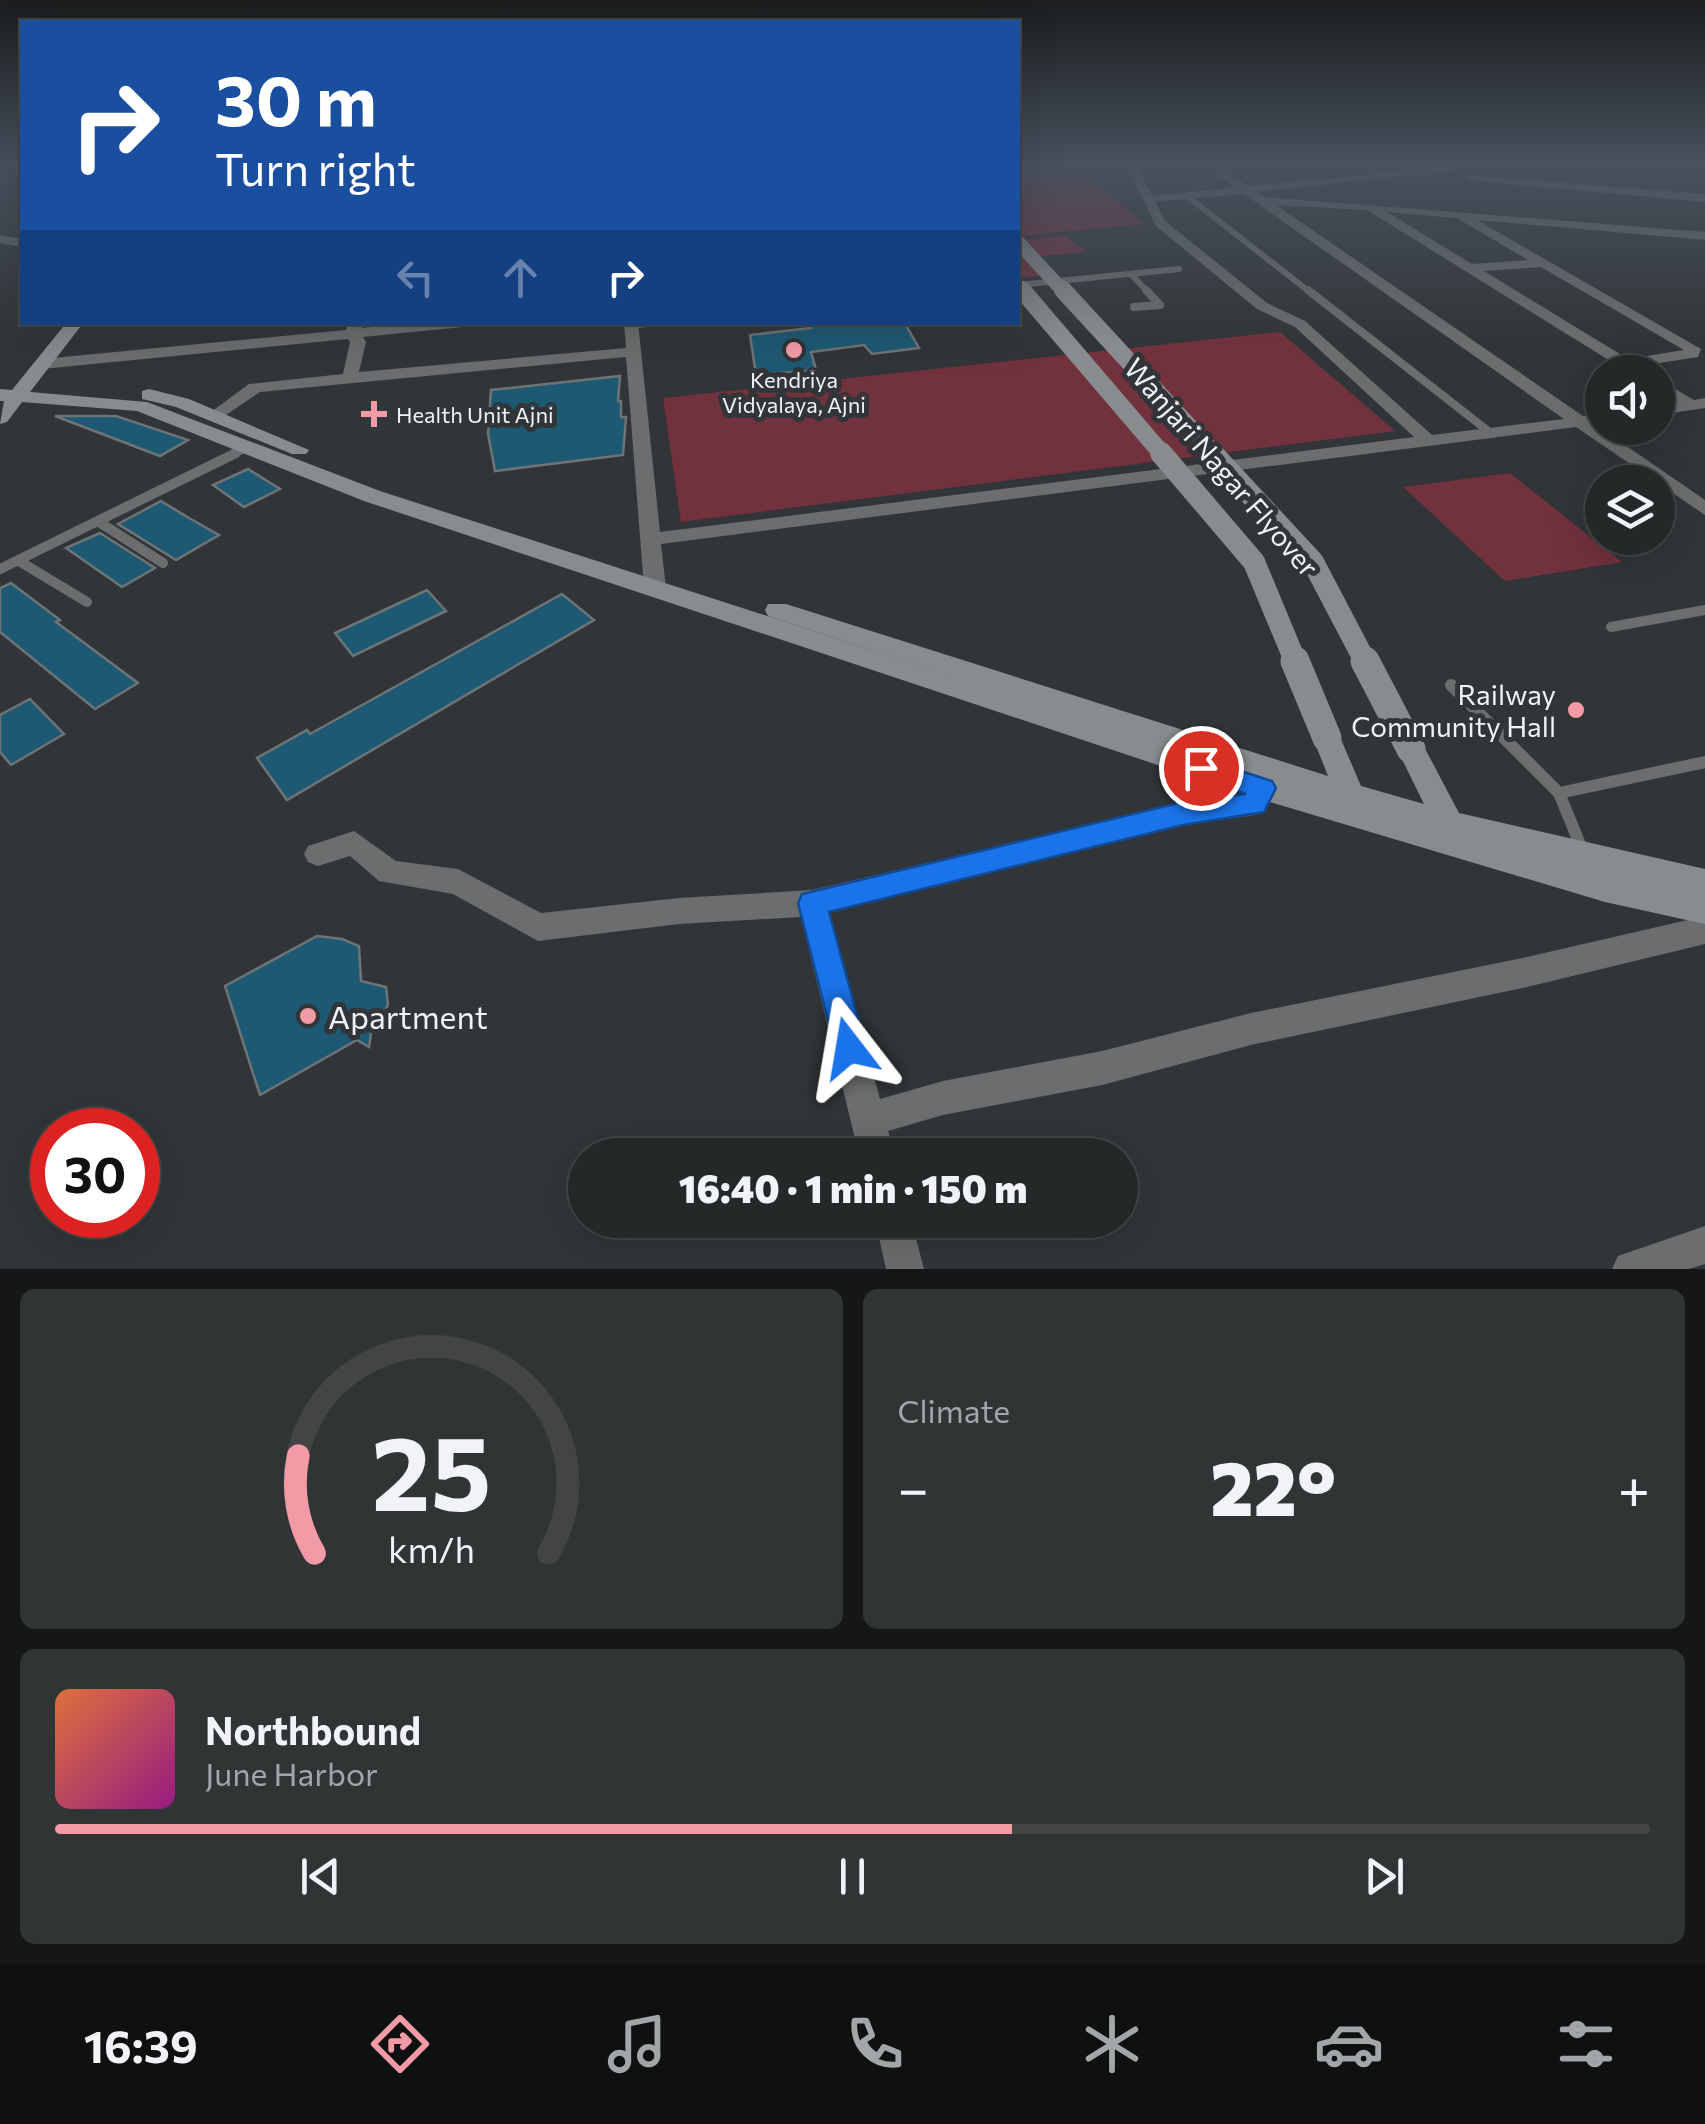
<!DOCTYPE html>
<meta charset="utf-8">
<style>
body{margin:0;font-family:Commissioner,sans-serif;background:#313435;color:#f1f3f6;height:100vh;display:flex;flex-direction:column;font-size:38px;white-space:nowrap}
*{box-sizing:border-box;margin:0}
p{font-size:32px;color:#a3a6a8}
.icon{flex:none;width:55px;height:55px;fill:none;stroke:currentColor;stroke-width:2;stroke-linecap:round;stroke-linejoin:round}
.map{position:relative;height:1269px;overflow:hidden}
.sheet{display:flex;flex-direction:column;gap:20px;padding:20px;background:#141617;flex:1}
.sheet>*{flex:none}
.top-card{position:absolute;left:20px;top:20px;width:1000px;height:305px;border-radius:0px;box-shadow:0 10px 40px #0002,0 0 0 2px #424446;background:#1a4fa0;color:#fff;overflow:hidden}
.controls{position:absolute;left:1585px;top:355px;display:grid;gap:20px}
.controls a{display:grid;place-items:center;width:90px;height:90px;border-radius:50%;background:#252829;box-shadow:0 10px 40px #0002,0 0 0 2px #424446;font-size:50px}
.speed{position:absolute;left:30px;top:1108px;display:flex;gap:20px;font-size:50px;font-weight:700;text-align:center}
.speed>*{display:grid;place-content:center;width:130px;height:130px;border-radius:50%;background:#252829;box-shadow:0 10px 40px #0002,0 0 0 2px #424446;line-height:1}
.speed .limit{border:15px solid #d22;background:#fff;color:#111}
.pin{position:absolute;display:grid;place-items:center;width:85px;height:85px;color:#fff;margin:-42px;border:5px solid #fff;border-radius:50%;box-shadow:0 2px 10px #0007}
.me{position:absolute;width:110px;margin:-55px;rotate:346deg;stroke-linejoin:round;filter:drop-shadow(0 0 8px #0008)}
.turn{display:flex;align-items:center;gap:35px;height:210px;padding:0 30px;font-size:45px}
.turn .icon{width:130px;height:130px;stroke-width:2.5}
.turn b{display:block;font-size:70px;line-height:85px}
.lanes{display:flex;align-items:center;height:95px;padding:0 30px;background:#0003;justify-content:center;gap:50px;direction:ltr}
.lanes .off{opacity:.35}
.big{font-size:75px;font-weight:800;line-height:1.1}
.sheet .card{flex:1;display:flex;flex-direction:column;justify-content:center;gap:15px;min-width:0;padding:0 35px;border-radius:15px;background:#313435}
.sheet .dial{align-items:center;gap:0}
.dial svg{height:260px;overflow:visible;fill:none;stroke:#424446;stroke-width:7;stroke-linecap:round;text-anchor:middle}
.dial text{fill:#f1f3f6;stroke:none}
.song{display:flex;align-items:center;gap:30px}
.cover{width:120px;height:120px;border-radius:15px;background:linear-gradient(135deg,hsl(20 70% 55%),hsl(310 70% 35%))}
.played{height:10px;border-radius:5px;background:linear-gradient(90deg,#f39aa7 60%,#424446 60%)}
.keys{display:flex;justify-content:space-around;direction:ltr}
.heat{display:flex;justify-content:space-between;align-items:center;font-size:55px;direction:ltr}
.sheet .tiles{flex:1;display:grid;gap:20px;grid-template-columns:1fr 1fr}
.card:last-child{grid-column:span 2}
.trip{position:absolute;left:568px;top:1138px;width:570px;height:100px;border-radius:50px;background:#252829;box-shadow:0 10px 40px #0002,0 0 0 2px #424446;font-weight:800;line-height:100px;text-align:center}
.dock{display:flex;height:160px;justify-content:space-around;align-items:center;background:#0f1010;color:#a3a6a8}
.dock .icon{width:70px;height:70px}
.dock .active{color:#f39aa7}
.dock b{font-size:45px;color:#f1f3f6}
.map>svg:first-child{display:block}
</style>
<div class="map">
<svg width="1705" height="1269" viewBox="0 0 1705 1269">
<rect width="100%" height="100%" fill="#313537"/>
<path fill="#71313d" d="M1018 165H1073L1145 224 1018 236Z
M1066 236 1085 252 1031 257 1043 275 1018 278 1019 240Z
M1280 332 1395 431 681 522 663 398Z
M1510 473 1622 562 1505 581 1403 487Z"/>
<path fill="#1e5973" stroke="#6e7376" stroke-width="2.5" d="M809 322H904L919 348 872 354 864 345 811 352 816 370 756 375 750 335 811 328Z
M620 376 618 401H621V417H626L623 455 495 471 488 434 491 390Z
M55 416H116L188 440 160 456Z
M248 469 280 489 244 507 213 485Z
M161 501 189 518 219 535 176 560 118 524Z
M100 533 155 568 122 587 66 548Z
M11 583 60 620 56 622 138 683 95 709 0 632V588Z
M427 590 446 611 353 656 335 633Z
M562 594 594 620 287 800 257 758 307 730 310 734Z
M30 699 64 734 11 765 0 752V715Z
M317 936 342 939 359 946 361 981 386 987 388 1004 384 1016 371 1033 369 1047 357 1040 260 1095 225 986Z"/>
<g fill="none" stroke-linecap="round" stroke-linejoin="round">
<path stroke="#6b6d6e" stroke-width="6" d="M1147 199 1187 196 1311 293
M1131 274 1149 293
M1018 285 1179 269"/>
<path stroke="#6b6d6e" stroke-width="8" d="M1308 290 1492 434
M1134 307 1160 305 1146 290
M631 325 653 322
M230 455 247 448"/>
<path stroke="#6b6d6e" stroke-width="10" d="M99 522 163 563
M19 561 87 602
M0 569 236 453
M1611 627 1705 610"/>
<path stroke="#6b6d6e" stroke-width="12" d="M1451 685 1559 793 1705 762
M1559 793 1584 854"/>
<path fill="#6b6d6e" fill-rule="evenodd" d="M1126 165H1136L1165 221 1267 303 1305 321 1432 435 1564 419 1244 194 1183 199 1181 196 1187 192 1235 188 1205 165H1217L1248 186 1465 165H1503L1257 192 1265 197 1705 232V240L1477 220 1701 349 1698 357 1640 366 1646 372H1628L1367 210 1276 205 1583 416 1602 414V424L1596 425 1705 500V515L1576 427 661 544 666 588 655 595 644 588 626 357 260 392 217 421 208 416 211 412 249 384 343 374 350 342 348 339 42 369 34 364 42 359 346 330 349 322H361L362 328 422 322H480L473 326 363 337 366 342 359 372 626 348 624 322H638L660 532 1414 437 1295 327 1257 309 1156 226ZM1387 212 1457 218 1528 260 1472 264ZM1541 267 1684 350 1628 359 1484 271Z
M1694 165H1705V169L1696 167Z
M1469 175 1705 194V202L1465 180Z
M0 235 22 239V247L0 243Z
M1658 379 1694 400 1705 398V408L1658 415V405L1675 402 1658 391Z
M1263 777 1272 780 1276 788 1264 812 1255 815 1183 825 829 912 880 1099 943 1081 1102 1051 1251 1013 1527 957 1705 916V944L1527 987 1251 1045 1102 1085 943 1115 888 1131 895 1155H859L801 917 679 924 538 941 453 894 379 881 350 856 318 866 308 862 304 854 308 846 354 831 396 861 458 869 541 913 679 898 812 890 1183 803 1247 794 1254 780Z
M875 1220H911L924 1269H886Z
M1705 1226V1264L1689 1269H1612L1618 1256Z"/>
<path fill="#898c8e" fill-rule="evenodd" d="M67 322H84L30 392 147 402 380 491 984 686 768 616 765 610 768 604H786L1328 776 1313 738 1317 730 1327 727 1337 730 1361 786 1424 804 1397 749 1401 741 1411 738 1421 741 1459 813 1705 869V924L1605 902 1263 800 364 501 137 411 22 402 7 422 0 424 4 401H0V389L12 390Z
M149 389 189 399 309 450 306 454H292L176 407 142 399V391Z"/>
<path stroke="#898c8e" stroke-width="14" d="M1018 242 1065 293
M1018 286 1024 293"/>
<path stroke="#898c8e" stroke-width="18" d="M1022 290 1163 455
M1063 290 1215 455"/>
<path stroke="#898c8e" stroke-width="22" d="M1161 453 1254 562 1296 663
M1212 453 1313 562 1366 663"/>
<path stroke="#898c8e" stroke-width="29" d="M1295 661 1327 738
M1365 661 1411 749"/>
</g>
<linearGradient id="sky" x2="0" y2="1"><stop stop-color="#1b1d1e"/><stop offset="0.48" stop-color="#48515e"/><stop offset="1" stop-color="#48515e" stop-opacity="0"/></linearGradient>
<rect width="1705" height="343" fill="url(#sky)"/>
<path fill="#1a73e8" stroke="#114b97" stroke-width="2.5" d="M1201 758 1272 781 1276 788 1264 812 1183 825 829 912 866 1048 861 1059 849 1064 838 1059 798 903 802 894 1183 802 1246 794 1192 775 1188 768 1192 761Z"/>
<g fill="#f39aa7" stroke="#313537" stroke-width="4">
<circle cx="794" cy="350" r="10"/>
<path d="M369 399h10v10h10v10h-10v10h-10v-10h-10v-10h10z"/>
<circle cx="1576" cy="710" r="10"/>
<circle cx="308" cy="1016" r="10"/>
</g>
<g text-anchor="middle" dominant-baseline="central" stroke-width="10" stroke-linejoin="round" paint-order="stroke">
<g font-size="22" fill="#f0f3f5" stroke="#313537">
<text x="794" y="379">Kendriya<tspan x="794" dy="25">Vidyalaya, Ajni</tspan></text>
<text x="396" y="414" text-anchor="start">Health Unit Ajni</text>
</g>
<g font-size="28" fill="#f0f3f5" stroke="#313537">
<text transform="translate(1222 467) rotate(49)">Wanjari Nagar Flyover</text>
</g>
<g font-size="28" fill="#f0f3f5" stroke="#313537" text-anchor="end">
<text x="1556" y="694">Railway<tspan x="1556" dy="32">Community Hall</tspan></text>
</g>
<g font-size="32" fill="#f0f3f5" stroke="#313537" text-anchor="start">
<text x="328" y="1016">Apartment</text>
</g>
</g>
</svg>
<div class="controls">
<a><svg class="icon" aria-label="sound" viewBox="0 0 24 24"><path d="M4 9h4l5-4v14l-5-4H4zM17 9q2 3 0 6"/></svg></a>
<a><svg class="icon" aria-label="layers" viewBox="0 0 24 24"><path d="M12 4l9 5-9 5-9-5zM3 14l9 5 9-5"/></svg></a>
</div>
<div class="speed"><div class="limit">30</div></div>
<div class="pin" style="left:1201px;top:768px;background:#d93025"><svg class="icon" aria-label="arrive" viewBox="0 0 24 24"><path d="M6 21V4h12l-3 4 3 4H6"/></svg></div>
<svg class="me" style="left:849px;top:1048px" viewBox="-20 -20 40 40"><path d="M0-17L14 15 0 8-14 15z" fill="#1a73e8" stroke="#fff" stroke-width="4"/></svg>
<div class="trip">16:40 · 1 min · 150 m</div>
<div class="top-card">
<div class="turn"><svg class="icon" aria-label="right" viewBox="0 0 24 24"><path d="M7 20v-9h11M14 6l5 5-5 5"/></svg><div><b>30 m</b>Turn right</div></div>
<div class="lanes"><svg class="icon off" aria-label="left" viewBox="0 0 24 24"><path d="M17 20v-9H6M10 6l-5 5 5 5"/></svg><svg class="icon off" aria-label="ahead" viewBox="0 0 24 24"><path d="M12 20V5M6 11l6-6 6 6"/></svg><svg class="icon" aria-label="right" viewBox="0 0 24 24"><path d="M7 20v-9h11M14 6l5 5-5 5"/></svg></div>
</div>
</div>
<section class="sheet">
<div class="tiles">
<div class="card dial"><svg viewBox="0 0 100 80">
<path d="M14 69A42 42 0 1 1 86 69"/>
<path d="M14 69A42 42 0 0 1 9 39" stroke="#f39aa7"/>
<text x="50" y="56" font-size="32" font-weight="700">25</text>
<text x="50" y="72" font-size="11">km/h</text>
</svg></div>
<div class="card"><p>Climate</p>
<div class="heat"><a>−</a><b class="big">22°</b><a>+</a></div>
</div>
<div class="card">
<div class="song"><i class="cover"></i><div><b>Northbound</b><p>June Harbor</p></div></div>
<div class="played"></div>
<div class="keys"><svg class="icon" aria-label="previous" viewBox="0 0 24 24"><path d="M18 5L8 12l10 7zM5 5v14"/></svg><svg class="icon" aria-label="pause" viewBox="0 0 24 24"><path d="M8 5v14M16 5v14"/></svg><svg class="icon" aria-label="next" viewBox="0 0 24 24"><path d="M6 5l10 7-10 7zM19 5v14"/></svg></div>
</div>
</div>
</section>
<nav class="dock">
<b>16:39</b>
<svg class="icon active" aria-label="directions" viewBox="0 0 24 24"><path d="M12 3l9 9-9 9-9-9zM9 14v-3h6M13 9l2 2-2 2"/></svg>
<svg class="icon" aria-label="music" viewBox="0 0 24 24"><path d="M9 18V5l10-2v13"/><circle cx="6" cy="18" r="3"/><circle cx="16" cy="16" r="3"/></svg>
<svg class="icon" aria-label="phone" viewBox="0 0 24 24"><path d="M5 4h4l2 5-3 2q2 4 5 5l2-3 5 2v4C11 20 4 13 5 4z"/></svg>
<svg class="icon" aria-label="climate" viewBox="0 0 24 24"><path d="M12 3v18M4 7l16 10M4 17L20 7"/></svg>
<svg class="icon" aria-label="car" viewBox="0 0 24 24"><path d="M5 17H2v-5l4-1 3-4h7l3 4 3 1v5h-3M9 17h6M6 11h13"/><circle cx="7" cy="17" r="2"/><circle cx="17" cy="17" r="2"/></svg>
<svg class="icon" aria-label="filters" viewBox="0 0 24 24"><path d="M4 7h16M4 17h16"/><circle cx="9" cy="7" r="2"/><circle cx="15" cy="17" r="2"/></svg>
</nav>
